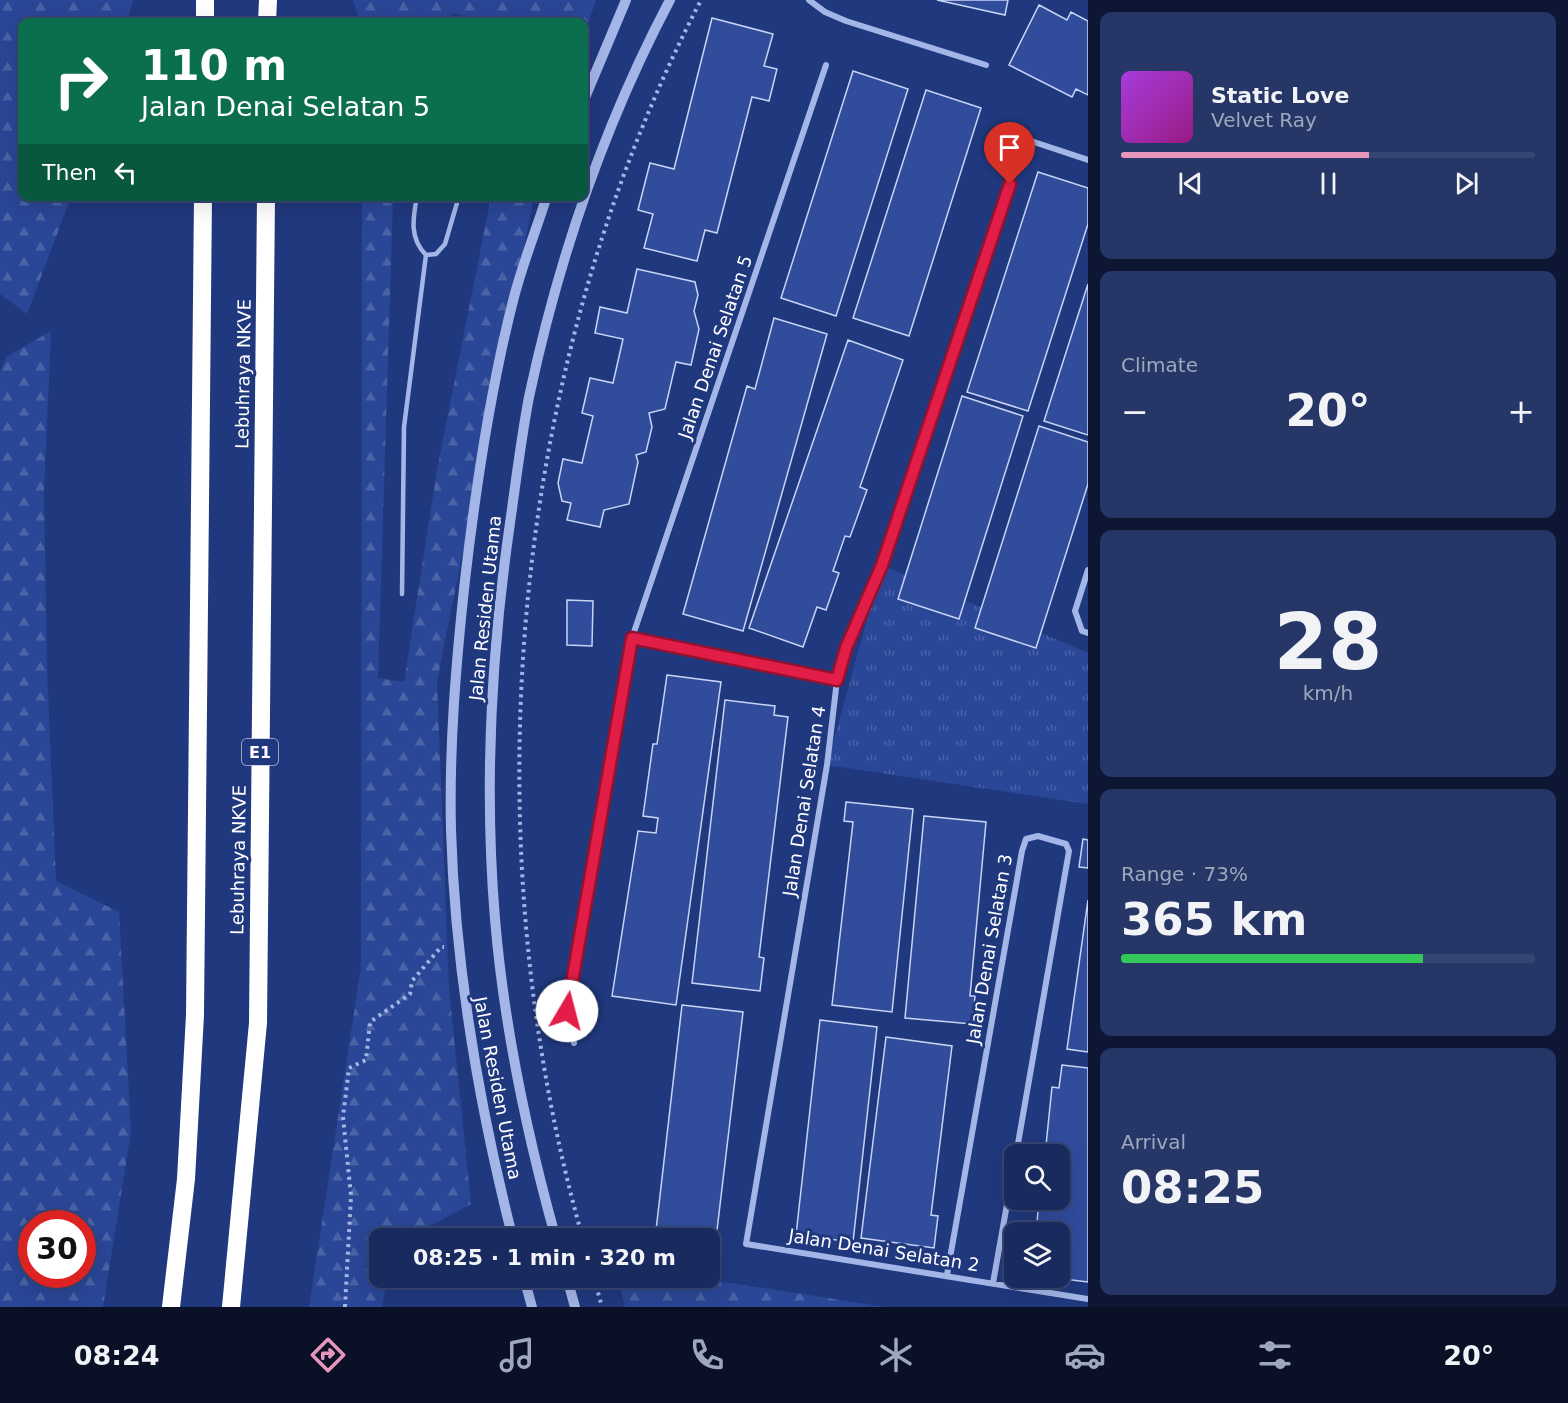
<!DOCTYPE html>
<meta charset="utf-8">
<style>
body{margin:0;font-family:"DejaVu Sans",sans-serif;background:#253667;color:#f1f3f6;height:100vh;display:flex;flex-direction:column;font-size:22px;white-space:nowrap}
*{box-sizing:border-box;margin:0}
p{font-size:20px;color:#9fa7bc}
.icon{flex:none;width:33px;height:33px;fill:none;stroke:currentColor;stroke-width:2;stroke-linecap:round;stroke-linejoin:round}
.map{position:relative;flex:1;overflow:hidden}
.sheet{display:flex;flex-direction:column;gap:12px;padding:12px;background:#0d1734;width:480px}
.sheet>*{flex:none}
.hud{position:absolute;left:18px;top:18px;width:570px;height:183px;border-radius:12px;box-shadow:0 6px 24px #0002,0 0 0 2px #364673;background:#0b6e4f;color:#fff;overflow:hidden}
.tools{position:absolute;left:1004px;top:1144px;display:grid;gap:12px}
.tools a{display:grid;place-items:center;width:66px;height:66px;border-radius:12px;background:#182a5e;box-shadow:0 6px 24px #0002,0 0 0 2px #364673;font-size:30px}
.speed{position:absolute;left:18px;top:1210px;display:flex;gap:12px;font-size:30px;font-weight:700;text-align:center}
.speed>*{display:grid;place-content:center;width:78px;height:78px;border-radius:50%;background:#182a5e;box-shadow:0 6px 24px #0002,0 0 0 2px #364673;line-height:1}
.speed .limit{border:9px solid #d22;background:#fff;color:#111}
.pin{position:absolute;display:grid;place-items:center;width:51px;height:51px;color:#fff;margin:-62px -26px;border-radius:50% 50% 50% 0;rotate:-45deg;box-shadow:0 0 6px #0007}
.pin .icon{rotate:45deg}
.me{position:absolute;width:66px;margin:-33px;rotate:8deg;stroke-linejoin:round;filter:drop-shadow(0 0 4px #0008)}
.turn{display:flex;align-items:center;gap:21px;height:126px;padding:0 24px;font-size:27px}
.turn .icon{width:78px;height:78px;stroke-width:2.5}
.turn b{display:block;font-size:42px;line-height:51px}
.then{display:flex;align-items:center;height:57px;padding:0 24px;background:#0003;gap:12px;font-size:22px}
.big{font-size:45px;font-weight:700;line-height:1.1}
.sheet .widget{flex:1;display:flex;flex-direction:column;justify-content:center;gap:9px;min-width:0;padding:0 21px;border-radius:12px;background:#253667}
.sheet .dial{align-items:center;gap:0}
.dial b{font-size:78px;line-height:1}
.song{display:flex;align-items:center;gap:18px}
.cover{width:72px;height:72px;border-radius:9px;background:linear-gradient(135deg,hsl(280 70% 55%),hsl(310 70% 35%))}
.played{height:6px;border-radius:3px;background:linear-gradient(90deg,#e797bd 60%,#364673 60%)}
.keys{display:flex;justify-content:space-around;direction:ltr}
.heat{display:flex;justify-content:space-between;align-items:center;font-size:33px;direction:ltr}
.charge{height:9px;border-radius:4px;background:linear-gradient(90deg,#34c759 73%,#364673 0)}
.trip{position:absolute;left:369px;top:1228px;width:351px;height:60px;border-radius:12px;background:#182a5e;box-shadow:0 6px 24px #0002,0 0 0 2px #364673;font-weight:700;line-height:60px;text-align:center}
.tab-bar{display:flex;height:96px;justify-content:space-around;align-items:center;background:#0a1126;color:#9fa7bc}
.tab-bar .icon{width:42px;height:42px}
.tab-bar .current{color:#e797bd}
.tab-bar b{font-size:27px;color:#f1f3f6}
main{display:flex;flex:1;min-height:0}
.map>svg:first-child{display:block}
</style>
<main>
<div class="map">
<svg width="1088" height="1307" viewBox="0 0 1088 1307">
<defs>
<pattern id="forest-firs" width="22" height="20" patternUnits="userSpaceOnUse" patternTransform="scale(1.5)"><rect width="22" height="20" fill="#2a4696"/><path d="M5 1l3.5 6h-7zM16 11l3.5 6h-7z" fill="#4a62a6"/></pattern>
<pattern id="park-tufts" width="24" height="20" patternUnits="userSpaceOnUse" patternTransform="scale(1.5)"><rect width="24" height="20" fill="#2a4696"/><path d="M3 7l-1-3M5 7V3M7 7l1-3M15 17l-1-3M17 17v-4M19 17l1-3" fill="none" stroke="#4a62a6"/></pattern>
</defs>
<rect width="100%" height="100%" fill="#20387e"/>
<path fill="url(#forest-firs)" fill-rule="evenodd" d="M0 0H133L127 22H22V196L71 197 27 314 0 294Z
M353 0H596L584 35V22H488L453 13 445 22H360Z
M362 197H393L378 678 404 682 437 470 491 197H534L437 681 449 989 471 1204 406 1239H380V1278H387L382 1307H309L361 967Z
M51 331 44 491 47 668 56 881 119 912 131 1132 103 1307H0V372L6 357ZM32 1224H82V1275H32Z
M618 1278H699L885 1307H625Z"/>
<path fill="url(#park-tufts)" d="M882 565 1088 653V804L827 765Z"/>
<path fill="#304c9b" stroke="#c8d4f5" stroke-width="1.5" d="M937 0H1008L1005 15Z
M1039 5 1067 20 1071 12 1088 21V95L1076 89 1072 97 1009 65Z
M712 18 773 34 764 66 777 69 769 101 752 97 717 233 705 230 697 261 644 248 653 214 638 210 650 163 674 169Z
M853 71 908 89 836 316 781 298Z
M926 90 981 108 909 336 853 318Z
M1038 172 1088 188V224L1028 411 967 392Z
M637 269 695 282 698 295 694 311 699 329 691 365 676 362 665 409 649 413 652 427 646 452 636 455 638 462 629 504 604 510 600 527 567 520 571 503 562 501 558 483 563 459 582 463 593 416 582 413 590 378 613 383 623 339 595 333 600 307 627 313Z
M1088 284V435L1044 421Z
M774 318 827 334 743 631 683 614 747 386 755 389Z
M848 340 903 360 860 487 867 490 850 537 845 536 833 571 839 573 826 610 817 607 803 647 749 628Z
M962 396 1023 416 959 619 898 599Z
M1039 426 1088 442V484L1036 648 975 628Z
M567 600 593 601 592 646 567 645Z
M667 675 721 682 676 1005 612 996 638 831 656 833 658 818 643 816 653 744H657Z
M725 700 775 706 774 715 788 717 759 957 764 958 760 991 692 983Z
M846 802 913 809 892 1012 832 1005 853 822 844 821Z
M924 816 986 822 970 996H975L972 1024 905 1018Z
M1083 839 1088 840V868L1079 867Z
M1088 900V1052L1067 1049Z
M682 1005 743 1012 715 1247 710 1246V1239H655Z
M820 1020 877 1027 853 1242 796 1235Z
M886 1037 952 1046 931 1215 938 1216 934 1248 861 1238Z
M1062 1065 1088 1068V1282L1056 1278H1059V1233H1036L1039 1200H1059V1155H1045L1052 1087 1059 1088Z"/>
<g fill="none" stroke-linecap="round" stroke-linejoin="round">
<path stroke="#a4b6e7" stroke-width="4" stroke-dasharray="3 4.5" stroke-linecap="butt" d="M583 1239C469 839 508 371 701 0
M594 1278 602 1307
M345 1307 351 1196 343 1117 349 1068 366 1060 370 1022 410 994 412 981 441 947H444"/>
<path stroke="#a4b6e7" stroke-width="4.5" d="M417 196C413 218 409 238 426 255L436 254 445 244 459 196
M402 594 404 427 426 255"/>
<path stroke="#a4b6e7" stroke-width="6" d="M809 0 825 12 846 21 986 65
M1088 160 1025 139 882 565 846 648 837 680 827 765 746 1244 1088 1299
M1088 570 1075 611 1082 631 1088 633
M632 638 837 680
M574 1043 567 1011 571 981 632 638 826 65
M947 1275 1022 851 1026 839 1038 836 1066 844 1069 851 1016 1155
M993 1283 1014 1165"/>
<path stroke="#a4b6e7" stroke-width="10" d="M584 100 626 0
M513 1239C479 1106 455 967 451 830 449 746 456 663 465 580 476 485 490 390 514 297 523 263 536 230 547 196
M556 1239C527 1135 504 1027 495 919 484 787 491 654 510 523 516 481 521 439 529 397 558 261 605 123 670 0
M524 1278 532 1307
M567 1278 575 1307"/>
<path stroke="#fff" stroke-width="18" d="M205 22V0
M267 22 268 0
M171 1307 186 1179 195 1015 203 196
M231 1307 258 1023 266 196"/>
</g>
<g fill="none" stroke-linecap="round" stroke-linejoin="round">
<g stroke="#92132f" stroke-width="15">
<path id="route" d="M567 1011 632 638 837 680 846 648 882 565 1010 184"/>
</g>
<use href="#route" stroke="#e11d48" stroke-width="10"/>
</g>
<g text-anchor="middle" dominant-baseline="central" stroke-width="6" stroke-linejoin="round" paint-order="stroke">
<rect fill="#20387e" stroke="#bcc3d8" stroke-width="1.5" x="242" y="739" width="36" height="26" rx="4.5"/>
<g font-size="16" font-weight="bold" fill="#fff">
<text x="260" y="752">E1</text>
</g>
<g font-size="18" fill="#fff" stroke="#20387e">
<text transform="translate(715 347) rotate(-71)">Jalan Denai Selatan 5</text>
<text transform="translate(243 374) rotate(-89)">Lebuhraya NKVE</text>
<text transform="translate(485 608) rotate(-84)">Jalan Residen Utama</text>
<text transform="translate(804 801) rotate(-81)">Jalan Denai Selatan 4</text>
<text transform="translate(238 860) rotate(-89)">Lebuhraya NKVE</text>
<text transform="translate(989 949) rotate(-80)">Jalan Denai Selatan 3</text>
<text transform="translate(498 1088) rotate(79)">Jalan Residen Utama</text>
<text transform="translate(884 1250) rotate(9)">Jalan Denai Selatan 2</text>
</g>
</g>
</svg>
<div class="tools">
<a><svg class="icon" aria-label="search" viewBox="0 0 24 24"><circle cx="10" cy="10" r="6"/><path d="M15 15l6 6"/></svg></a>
<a><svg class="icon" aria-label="layers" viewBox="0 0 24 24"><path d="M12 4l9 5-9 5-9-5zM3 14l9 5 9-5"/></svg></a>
</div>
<div class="speed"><div class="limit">30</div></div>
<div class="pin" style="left:1010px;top:184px;background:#d93025"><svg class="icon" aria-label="arrive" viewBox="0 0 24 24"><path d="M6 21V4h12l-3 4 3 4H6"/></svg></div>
<svg class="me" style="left:567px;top:1011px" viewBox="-20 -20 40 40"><circle r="19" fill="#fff"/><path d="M0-13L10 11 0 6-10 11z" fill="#e11d48"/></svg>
<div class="trip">08:25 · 1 min · 320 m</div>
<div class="hud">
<div class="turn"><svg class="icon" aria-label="right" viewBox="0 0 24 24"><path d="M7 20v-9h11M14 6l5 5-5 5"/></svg><div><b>110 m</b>Jalan Denai Selatan 5</div></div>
<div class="then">Then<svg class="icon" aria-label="left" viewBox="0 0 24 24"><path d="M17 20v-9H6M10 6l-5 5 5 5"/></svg></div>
</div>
</div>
<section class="sheet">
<div class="widget">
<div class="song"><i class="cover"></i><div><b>Static Love</b><p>Velvet Ray</p></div></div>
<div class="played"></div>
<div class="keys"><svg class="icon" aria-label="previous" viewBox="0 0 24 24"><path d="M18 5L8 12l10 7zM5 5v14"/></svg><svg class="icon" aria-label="pause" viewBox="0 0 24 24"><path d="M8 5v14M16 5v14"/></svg><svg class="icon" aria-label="next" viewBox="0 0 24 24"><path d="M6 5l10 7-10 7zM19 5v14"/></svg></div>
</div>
<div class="widget"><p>Climate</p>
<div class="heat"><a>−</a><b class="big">20°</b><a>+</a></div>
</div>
<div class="widget dial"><b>28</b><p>km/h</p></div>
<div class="widget"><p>Range · 73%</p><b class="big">365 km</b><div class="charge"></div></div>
<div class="widget"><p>Arrival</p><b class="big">08:25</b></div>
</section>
</main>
<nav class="tab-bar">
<b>08:24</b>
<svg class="icon current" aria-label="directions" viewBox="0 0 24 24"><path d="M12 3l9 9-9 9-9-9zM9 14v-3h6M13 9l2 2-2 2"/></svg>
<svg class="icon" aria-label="music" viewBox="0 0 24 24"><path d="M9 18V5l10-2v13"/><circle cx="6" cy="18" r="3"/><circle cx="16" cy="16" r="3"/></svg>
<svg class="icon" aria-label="phone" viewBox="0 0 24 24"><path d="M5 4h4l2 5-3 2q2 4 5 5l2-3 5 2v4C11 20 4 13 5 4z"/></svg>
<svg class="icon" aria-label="climate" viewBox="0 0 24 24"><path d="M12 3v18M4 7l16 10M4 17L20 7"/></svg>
<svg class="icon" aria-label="car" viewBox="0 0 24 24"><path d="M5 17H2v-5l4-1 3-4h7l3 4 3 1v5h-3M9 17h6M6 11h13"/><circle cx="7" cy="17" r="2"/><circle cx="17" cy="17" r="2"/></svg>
<svg class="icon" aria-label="filters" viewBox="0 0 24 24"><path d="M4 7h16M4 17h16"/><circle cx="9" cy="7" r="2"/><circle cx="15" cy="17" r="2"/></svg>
<b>20°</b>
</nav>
